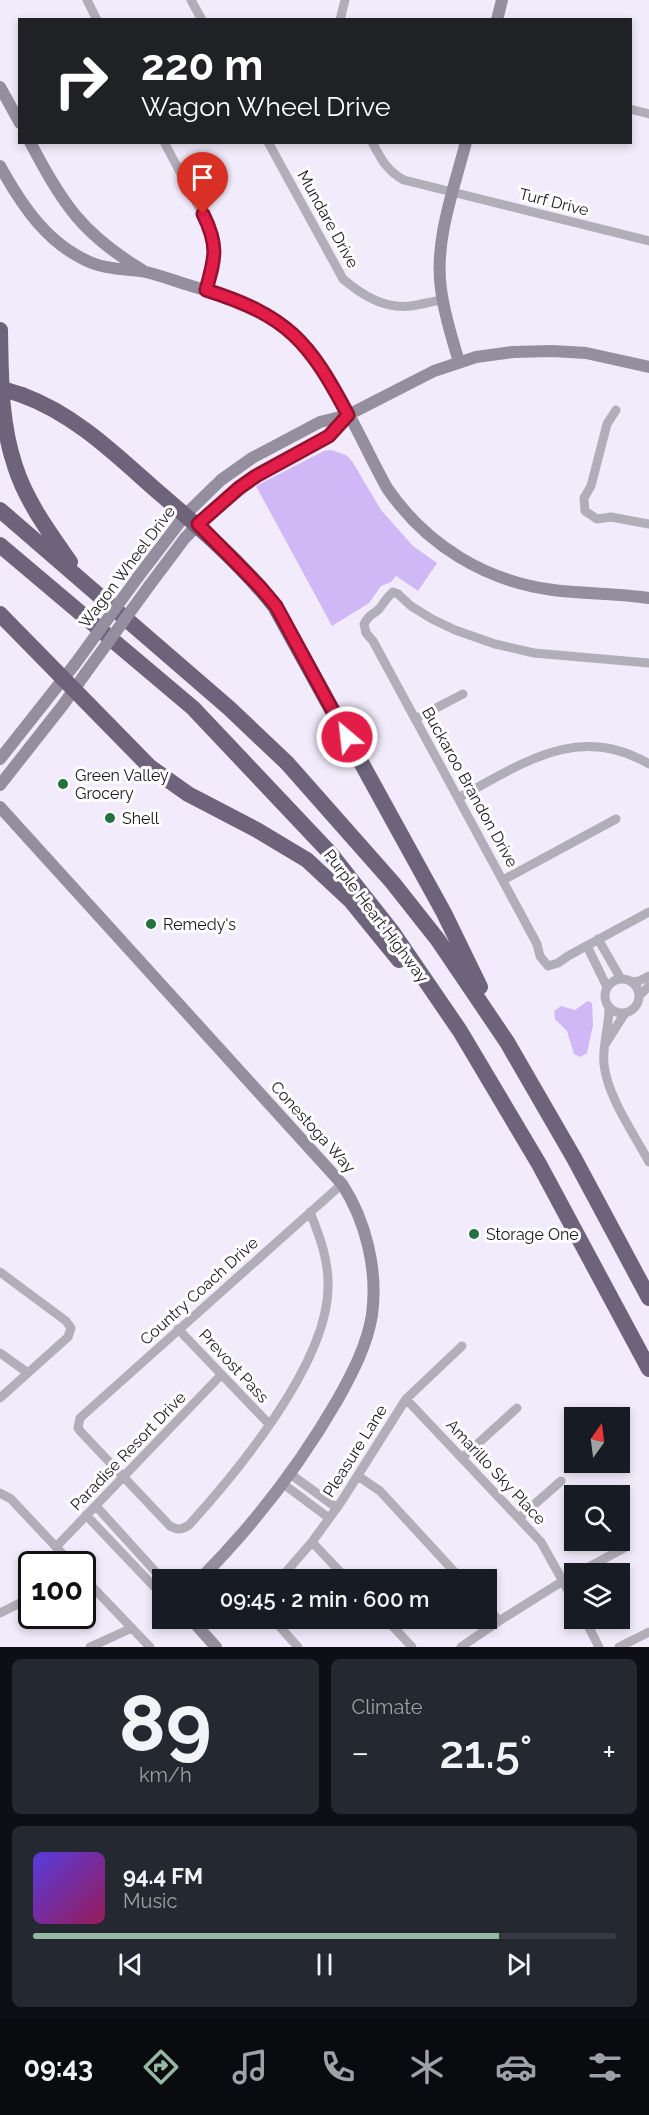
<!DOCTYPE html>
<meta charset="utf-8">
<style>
body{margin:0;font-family:Raleway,sans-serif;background:#242831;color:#f1f3f6;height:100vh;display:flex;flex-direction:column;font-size:22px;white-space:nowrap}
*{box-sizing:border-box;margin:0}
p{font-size:20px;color:#9ea1a6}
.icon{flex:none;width:33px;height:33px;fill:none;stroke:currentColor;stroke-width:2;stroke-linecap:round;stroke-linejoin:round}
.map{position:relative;height:1647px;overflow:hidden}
.drawer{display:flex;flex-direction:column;gap:12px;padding:12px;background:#0d0f14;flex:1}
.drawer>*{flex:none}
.hud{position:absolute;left:18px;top:18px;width:614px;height:126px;border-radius:0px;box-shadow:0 3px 9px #0003;background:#202124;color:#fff;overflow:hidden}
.needle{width:39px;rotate:14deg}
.tools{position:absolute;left:564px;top:1407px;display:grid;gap:12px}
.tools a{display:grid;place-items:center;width:66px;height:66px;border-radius:0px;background:#171b24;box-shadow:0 3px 9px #0003;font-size:30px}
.speed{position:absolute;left:18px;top:1551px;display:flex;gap:12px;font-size:30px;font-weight:700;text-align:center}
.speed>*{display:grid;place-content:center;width:78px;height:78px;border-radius:50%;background:#171b24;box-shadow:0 3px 9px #0003;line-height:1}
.speed .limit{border:3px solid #111;border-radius:9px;background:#fff;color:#111}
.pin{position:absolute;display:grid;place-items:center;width:51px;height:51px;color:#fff;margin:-62px -26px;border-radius:50% 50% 50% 0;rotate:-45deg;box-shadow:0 0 6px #0007}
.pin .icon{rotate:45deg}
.me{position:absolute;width:66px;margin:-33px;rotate:332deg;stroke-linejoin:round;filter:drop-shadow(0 0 4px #0008)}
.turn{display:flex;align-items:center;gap:21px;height:126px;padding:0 24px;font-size:27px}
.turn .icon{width:78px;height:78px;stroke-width:2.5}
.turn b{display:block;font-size:42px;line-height:51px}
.big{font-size:45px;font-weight:600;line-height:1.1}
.drawer .card{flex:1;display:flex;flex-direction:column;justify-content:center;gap:9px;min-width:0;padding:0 21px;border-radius:9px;background:#242831}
.drawer .dial{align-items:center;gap:0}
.dial b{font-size:78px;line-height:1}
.song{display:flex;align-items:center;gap:18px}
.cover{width:72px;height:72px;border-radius:9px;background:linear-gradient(135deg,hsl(250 70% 55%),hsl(330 70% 35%))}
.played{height:6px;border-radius:3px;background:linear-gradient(90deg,#95b8a4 80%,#363941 80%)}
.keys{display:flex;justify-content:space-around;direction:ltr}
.heat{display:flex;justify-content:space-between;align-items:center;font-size:33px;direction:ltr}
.drawer .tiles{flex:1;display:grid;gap:12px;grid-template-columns:1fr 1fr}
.card:last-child{grid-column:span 2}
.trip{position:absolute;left:152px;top:1569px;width:345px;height:60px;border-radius:0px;background:#171b24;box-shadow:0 3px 9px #0003;font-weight:600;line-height:60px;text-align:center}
.dock{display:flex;height:96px;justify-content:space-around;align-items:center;background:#090b0e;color:#9ea1a6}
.dock .icon{width:42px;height:42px}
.dock .on{color:#95b8a4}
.dock b{font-size:27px;color:#f1f3f6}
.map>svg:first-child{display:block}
</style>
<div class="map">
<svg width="649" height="1647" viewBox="0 0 649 1647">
<rect width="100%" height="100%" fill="#f1ebfb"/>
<path fill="#d0b8f6" d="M331 450 346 455 352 461 381 510 413 546 437 563 418 591 396 576 391 582 381 586 369 603 332 626 256 486 324 451Z
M588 1001 592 1003 593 1025 587 1053 581 1057 574 1054 567 1031 555 1019 554 1011 561 1006 575 1010Z"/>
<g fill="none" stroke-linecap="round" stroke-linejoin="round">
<path stroke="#b2aeb9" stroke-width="9" d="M87 0 97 20
M191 0 202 20
M340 20 345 0
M630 109 649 114
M164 142 212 232 214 259 206 290
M268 142 343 279C362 295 384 309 410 306 421 305 432 301 443 300
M372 142C381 159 387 171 404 180L649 241
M616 410 607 424 591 486 584 498 585 511 597 519 611 517 649 524
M649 663 534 653 495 644 455 630 432 619 411 606 398 594 393 592C386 598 384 603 379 609 371 617 371 612 364 624L366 633 373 641 537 944 540 956 548 966 558 963 568 956 649 912
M415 719 463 694
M458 798C522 764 578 722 649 764
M503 880 616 819
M598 939 621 979
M587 946 607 987
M605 996a17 17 0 1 1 34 0a17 17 0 1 1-34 0Z
M631 982 639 981 649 976
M639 996 649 986
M609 1009C609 1027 602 1046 604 1064 607 1096 634 1134 649 1162
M606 1043 625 1013
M310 1212C320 1237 329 1261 328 1288 327 1363 239 1470 189 1525 182 1530 177 1530 170 1526L81 1432 78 1428 80 1418 342 1184
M0 1272 66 1321 71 1328 68 1337 0 1398
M178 1329 269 1424
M0 1353 28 1373
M406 1399 541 1542 574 1601
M462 1458 517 1408
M289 1473 337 1508
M358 1476 380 1491 462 1580
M282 1483 329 1518
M0 1493 11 1499 72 1564
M96 1506 163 1580
M86 1515 162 1595
M519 1518 561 1481
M312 1542 348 1580
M56 1547 221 1375
M576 1574 624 1548
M82 1576 150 1647
M279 1580 312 1542 341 1502 406 1399 462 1346
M486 1605 499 1621
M0 1613 32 1597
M272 1618 298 1647
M385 1618 412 1647
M584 1618 599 1647
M237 1620 239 1618
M90 1647 132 1628
M461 1647 499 1621 574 1574
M619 1647 649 1632"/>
<path stroke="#948e9f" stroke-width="12" d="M497 20 502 0
M0 87 20 123
M30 142C63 204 81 233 142 270
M0 166C22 206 48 245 92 263 109 270 128 269 146 272 159 275 172 280 185 284 219 294 253 303 281 325 329 360 358 436 387 488 426 545 485 581 553 590 585 594 617 593 649 598
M459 362C452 338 444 314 441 289 434 241 454 189 466 142
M138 577 186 514 221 480 252 458 320 422 348 415 434 371 476 357 513 352 552 351 586 353 649 367
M149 586 185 538 210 512 256 476 329 436 348 416
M0 759 75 664
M0 785 63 705 85 674
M0 807 342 1184C366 1221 378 1270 372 1315 367 1345 353 1372 338 1399 300 1465 253 1526 199 1580
M190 1618 216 1647"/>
<path stroke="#6d647b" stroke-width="16" d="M0 330C1 376 0 422 15 466 26 501 49 532 70 562
M22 395C76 415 115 454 157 491 199 527 241 563 275 606L444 913 480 987
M0 510 229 708 287 763 393 883 438 940 507 1042 574 1158 649 1298
M0 545 193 708 330 853 393 933 460 1031 539 1164 649 1369
M0 614 150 767 188 794 257 830 307 860 351 901 399 960"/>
<path stroke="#948e9f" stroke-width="12" d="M75 664 138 577
M85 674 149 586"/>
<path stroke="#6d647b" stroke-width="16" d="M0 388 22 395"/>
</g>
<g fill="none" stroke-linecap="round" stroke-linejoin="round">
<g stroke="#92132f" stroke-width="15">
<path id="route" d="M203 214C219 246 215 258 206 290 288 316 309 341 348 415L329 436 256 476 239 488 198 524 260 587 276 606 347 737"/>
</g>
<use href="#route" stroke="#e11d48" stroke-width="10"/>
</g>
<g fill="#24703f" stroke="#fff" stroke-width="2">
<circle cx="63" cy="784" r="6"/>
<circle cx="110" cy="818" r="6"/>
<circle cx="151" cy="924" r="6"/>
<circle cx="474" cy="1234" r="6"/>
</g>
<g text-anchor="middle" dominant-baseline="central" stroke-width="6" stroke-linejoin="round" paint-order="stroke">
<g font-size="16" fill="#1a161f" stroke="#fff">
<text transform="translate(554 202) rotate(14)">Turf Drive</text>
<text transform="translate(328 219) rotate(61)">Mundare Drive</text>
<text transform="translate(127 567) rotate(-53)">Wagon Wheel Drive</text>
<text transform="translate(470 787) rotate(61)">Buckaroo Brandon Drive</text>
<text transform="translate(376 916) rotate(53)">Purple Heart Highway</text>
<text transform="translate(313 1127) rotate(48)">Conestoga Way</text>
<text transform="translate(199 1291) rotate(-42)">Country Coach Drive</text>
<text transform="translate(234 1366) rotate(47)">Prevost Pass</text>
<text transform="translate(128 1451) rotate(-46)">Paradise Resort Drive</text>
<text transform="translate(355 1451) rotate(-58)">Pleasure Lane</text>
<text transform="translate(496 1472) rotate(47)">Amarillo Sky Place</text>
</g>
<g font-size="16" fill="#1a161f" stroke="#fff" text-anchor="start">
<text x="75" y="775">Green Valley<tspan x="75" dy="18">Grocery</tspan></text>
<text x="122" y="818">Shell</text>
<text x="163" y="924">Remedy's</text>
<text x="486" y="1234">Storage One</text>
</g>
</g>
</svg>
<div class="tools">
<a><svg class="needle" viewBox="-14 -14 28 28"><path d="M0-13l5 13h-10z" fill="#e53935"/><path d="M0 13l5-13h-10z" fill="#9ea1a6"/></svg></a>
<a><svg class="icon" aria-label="search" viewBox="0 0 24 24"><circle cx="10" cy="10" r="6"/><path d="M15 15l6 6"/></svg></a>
<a><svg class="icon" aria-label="layers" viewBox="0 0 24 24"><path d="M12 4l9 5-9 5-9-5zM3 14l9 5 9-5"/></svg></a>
</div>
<div class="speed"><div class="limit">100</div></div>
<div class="pin" style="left:203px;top:214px;background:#d93025"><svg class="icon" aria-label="arrive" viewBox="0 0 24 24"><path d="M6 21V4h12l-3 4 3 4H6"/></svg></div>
<svg class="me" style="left:347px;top:737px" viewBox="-20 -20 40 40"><circle r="17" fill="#e11d48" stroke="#fff" stroke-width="3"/><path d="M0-11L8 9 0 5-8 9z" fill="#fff"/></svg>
<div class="trip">09:45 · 2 min · 600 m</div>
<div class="hud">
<div class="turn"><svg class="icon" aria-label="right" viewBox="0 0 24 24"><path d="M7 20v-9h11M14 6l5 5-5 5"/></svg><div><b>220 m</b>Wagon Wheel Drive</div></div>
</div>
</div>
<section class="drawer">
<div class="tiles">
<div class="card dial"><b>89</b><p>km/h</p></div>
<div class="card"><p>Climate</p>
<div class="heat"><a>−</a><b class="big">21.5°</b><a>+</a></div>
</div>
<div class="card">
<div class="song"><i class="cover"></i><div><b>94.4 FM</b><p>Music</p></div></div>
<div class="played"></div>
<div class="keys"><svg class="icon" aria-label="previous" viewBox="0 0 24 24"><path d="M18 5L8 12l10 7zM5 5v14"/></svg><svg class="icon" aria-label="pause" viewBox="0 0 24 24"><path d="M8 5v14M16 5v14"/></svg><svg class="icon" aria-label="next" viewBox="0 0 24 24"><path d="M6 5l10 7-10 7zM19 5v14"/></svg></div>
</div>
</div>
</section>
<nav class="dock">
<b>09:43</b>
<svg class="icon on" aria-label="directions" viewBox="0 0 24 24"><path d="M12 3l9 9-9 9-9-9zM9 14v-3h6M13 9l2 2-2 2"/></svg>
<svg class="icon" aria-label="music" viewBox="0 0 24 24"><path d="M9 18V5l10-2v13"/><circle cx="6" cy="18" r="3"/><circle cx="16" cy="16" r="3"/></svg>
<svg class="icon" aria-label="phone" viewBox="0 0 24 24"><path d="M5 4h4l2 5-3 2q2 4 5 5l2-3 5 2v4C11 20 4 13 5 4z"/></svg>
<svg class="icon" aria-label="climate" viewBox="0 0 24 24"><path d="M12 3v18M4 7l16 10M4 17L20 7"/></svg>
<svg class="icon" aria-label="car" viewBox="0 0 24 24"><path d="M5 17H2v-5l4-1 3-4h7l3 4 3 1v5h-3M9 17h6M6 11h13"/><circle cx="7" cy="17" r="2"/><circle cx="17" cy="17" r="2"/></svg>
<svg class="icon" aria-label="filters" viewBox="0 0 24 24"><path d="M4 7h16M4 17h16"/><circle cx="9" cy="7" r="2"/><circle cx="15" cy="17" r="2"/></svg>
</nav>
